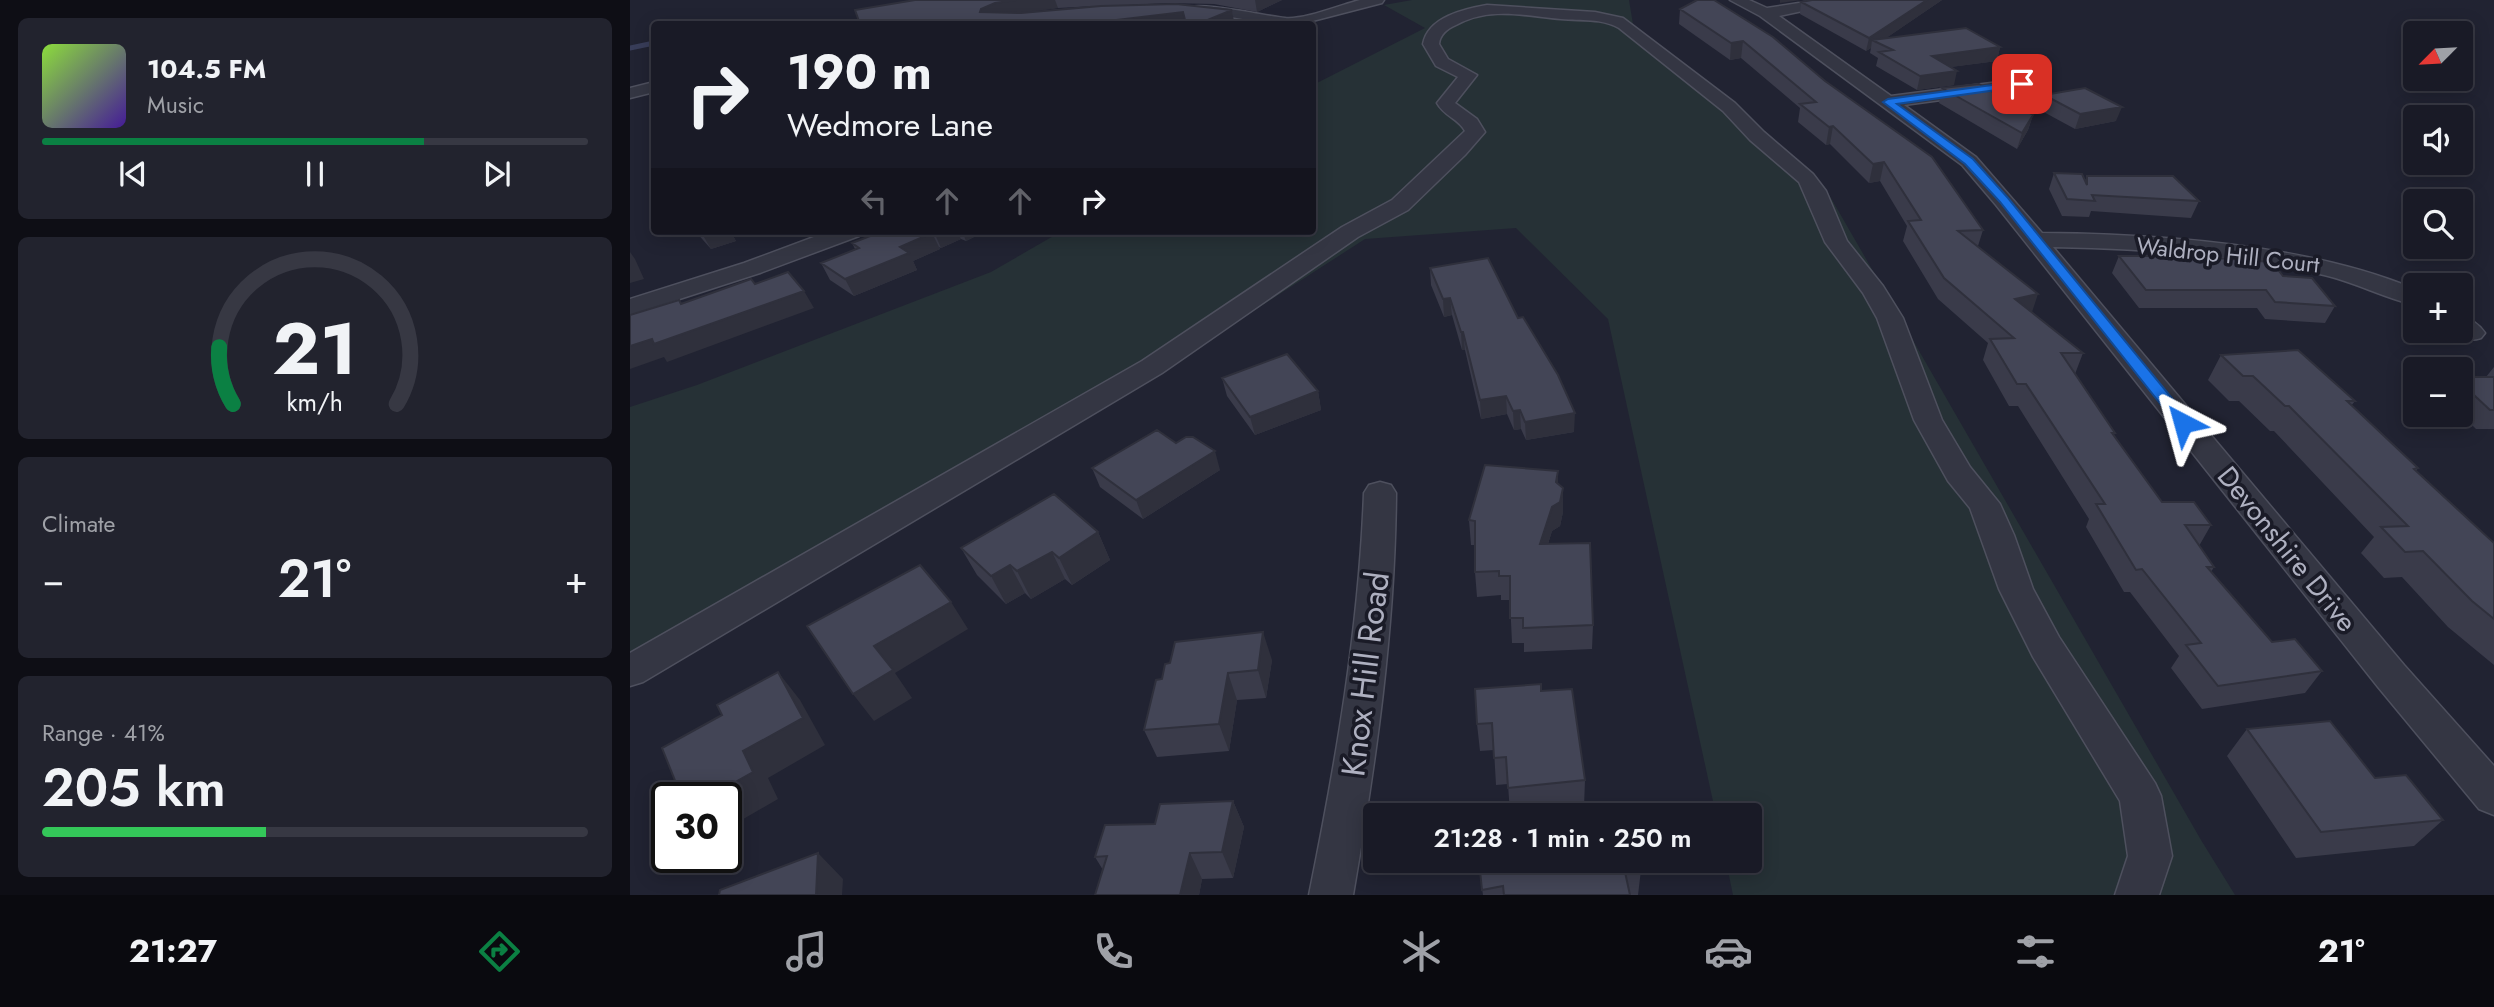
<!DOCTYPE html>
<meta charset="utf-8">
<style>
body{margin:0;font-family:Jost,sans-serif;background:#22232e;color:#f1f3f6;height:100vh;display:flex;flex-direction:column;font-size:26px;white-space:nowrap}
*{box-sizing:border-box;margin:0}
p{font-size:23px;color:#9fa1a7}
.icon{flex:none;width:38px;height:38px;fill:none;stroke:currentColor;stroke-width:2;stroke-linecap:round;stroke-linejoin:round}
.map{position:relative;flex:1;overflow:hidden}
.details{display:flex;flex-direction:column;gap:18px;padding:18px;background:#0e0e15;width:630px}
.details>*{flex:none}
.guide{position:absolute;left:21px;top:21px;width:665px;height:214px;border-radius:7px;box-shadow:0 4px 18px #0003,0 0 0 2px #373843;background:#191a26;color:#f1f3f6;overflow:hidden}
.needle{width:46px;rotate:246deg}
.buttons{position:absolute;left:1773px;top:21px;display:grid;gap:14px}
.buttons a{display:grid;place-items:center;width:70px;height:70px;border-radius:7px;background:#191a26;box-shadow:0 4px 18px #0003,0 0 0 2px #373843;font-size:35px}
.speed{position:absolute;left:21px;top:782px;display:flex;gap:14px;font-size:35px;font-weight:700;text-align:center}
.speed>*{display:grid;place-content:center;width:91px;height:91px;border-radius:50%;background:#191a26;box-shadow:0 4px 18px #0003,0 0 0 2px #373843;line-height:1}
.speed .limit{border:4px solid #111;border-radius:10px;background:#fff;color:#111}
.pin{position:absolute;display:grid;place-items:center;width:60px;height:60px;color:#fff;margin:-30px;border-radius:14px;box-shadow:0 4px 10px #0006}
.me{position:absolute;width:77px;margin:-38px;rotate:321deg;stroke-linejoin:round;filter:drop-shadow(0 0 5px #0008)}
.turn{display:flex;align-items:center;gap:24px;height:147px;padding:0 21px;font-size:32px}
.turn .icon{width:91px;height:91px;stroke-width:2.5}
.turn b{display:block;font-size:49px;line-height:60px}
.lanes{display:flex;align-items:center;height:66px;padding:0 21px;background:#0003;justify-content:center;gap:35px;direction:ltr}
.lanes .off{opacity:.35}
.big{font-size:52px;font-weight:600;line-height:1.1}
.details .card{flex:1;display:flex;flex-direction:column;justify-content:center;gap:10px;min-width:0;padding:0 24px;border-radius:10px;background:#22232e}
.details .dial{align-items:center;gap:0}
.dial svg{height:182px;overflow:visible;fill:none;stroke:#373843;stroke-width:7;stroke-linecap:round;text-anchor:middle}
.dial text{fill:#f1f3f6;stroke:none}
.song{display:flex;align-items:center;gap:21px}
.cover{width:84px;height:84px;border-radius:10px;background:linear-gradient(135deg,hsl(90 70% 55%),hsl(260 70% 35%))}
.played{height:7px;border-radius:4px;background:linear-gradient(90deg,#0b8043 70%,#373843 70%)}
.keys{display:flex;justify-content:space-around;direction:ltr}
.heat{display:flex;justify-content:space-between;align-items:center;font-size:38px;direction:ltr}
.charge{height:10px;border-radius:5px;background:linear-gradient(90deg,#34c759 41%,#373843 0)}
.trip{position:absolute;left:733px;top:803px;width:399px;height:70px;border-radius:7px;background:#191a26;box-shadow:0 4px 18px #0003,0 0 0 2px #373843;font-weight:600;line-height:70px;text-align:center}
.tabs{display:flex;height:112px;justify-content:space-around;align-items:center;background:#0a0a0f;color:#9fa1a7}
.tabs .icon{width:49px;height:49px}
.tabs .current{color:#0b8043}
.tabs b{font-size:32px;color:#f1f3f6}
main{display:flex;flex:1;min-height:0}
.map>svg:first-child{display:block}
</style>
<main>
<section class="details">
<div class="card">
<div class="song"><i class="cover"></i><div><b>104.5 FM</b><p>Music</p></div></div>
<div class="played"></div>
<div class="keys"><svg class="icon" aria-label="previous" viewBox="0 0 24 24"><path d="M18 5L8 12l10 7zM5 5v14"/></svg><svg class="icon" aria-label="pause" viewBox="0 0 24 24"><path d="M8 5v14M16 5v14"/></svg><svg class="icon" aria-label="next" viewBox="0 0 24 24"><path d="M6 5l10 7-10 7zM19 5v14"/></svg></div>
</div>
<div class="card dial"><svg viewBox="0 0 100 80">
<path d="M14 69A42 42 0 1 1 86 69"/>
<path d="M14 69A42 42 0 0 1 8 44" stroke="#0b8043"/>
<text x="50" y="56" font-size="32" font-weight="700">21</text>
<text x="50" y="72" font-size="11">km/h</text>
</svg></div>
<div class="card"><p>Climate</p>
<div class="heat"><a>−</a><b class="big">21°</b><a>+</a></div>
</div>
<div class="card"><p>Range · 41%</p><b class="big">205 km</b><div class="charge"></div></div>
</section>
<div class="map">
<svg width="1864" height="895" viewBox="0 0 1864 895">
<rect width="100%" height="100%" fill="#212332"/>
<path fill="#263136" d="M782 0H999L1003 24 1090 95 1194 186 1571 840 1605 895H1103L1096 861H1120V816L1086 815 978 319 886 228 735 239 498 392 0 685V407L67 385 361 272 432 231H682L683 85 795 28 754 5Z"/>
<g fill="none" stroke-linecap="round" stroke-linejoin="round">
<path stroke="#383d59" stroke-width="5" d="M0 48 24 43"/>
<g stroke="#4e505e" stroke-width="3">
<path id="minor" d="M730 0H754L752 3 671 24H642L601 17 561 14 553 9C568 0 634 16 655 18 674 20 710 5 730 0Z
M1100 0H1119L1137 8 1188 0H1212L1210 3 1149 16 1261 96 1392 79 1398 80 1401 84 1398 88 1392 89 1274 105 1346 157 1412 233C1530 234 1676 244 1785 289V305C1754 298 1725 282 1694 275 1606 254 1513 249 1423 247L1774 665 1864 766V815L1849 809 1748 687 1366 205 1332 165 1130 16Z
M857 5 965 12 993 18 1105 103 1134 132 1183 174 1196 191 1217 241 1253 286 1273 318 1312 420 1340 467 1370 504 1384 535 1403 589 1429 637 1525 783 1531 796 1542 856 1529 895H1485L1498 856 1490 801 1403 657 1369 589 1340 508 1318 481 1284 420 1247 318 1233 293 1195 242 1169 182 1120 140 1093 111 989 28C971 18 952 21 931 19 895 16 860 6 826 25 817 29 810 34 809 44L818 59 847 75 825 103 847 119 855 132 835 155 778 210 728 237 532 373 13 682 0 686V653L512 361 712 227 762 200 835 131C829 119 814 116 807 103L828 77 806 66 793 44C798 17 834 9 857 5Z
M24 82V92L0 98V88Z
M200 231H232L229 236 130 273 0 315V299L114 263Z
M1830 316C1841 319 1849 324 1855 333L1851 338C1839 342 1833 338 1823 331H1830Z
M750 482 761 485 766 493C765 629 746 761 723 895H679C706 762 729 629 734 493L739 485Z"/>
</g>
<use href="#minor" fill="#343643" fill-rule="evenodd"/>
</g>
<path fill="#3a3b4a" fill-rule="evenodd" d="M285 0H652L627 12 584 4 537 3 498 5 602 10 604 23 600 24H230ZM465 6 387 13 428 8Z
M1067 0 1353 230 1348 246 1402 312 1453 353 1445 374 1485 433 1484 435 1532 502 1581 525 1569 546 1584 567 1581 572 1642 642 1692 671 1675 693 1572 709 1541 668 1549 656 1500 592H1494L1456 527 1459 519 1388 406H1379L1353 360 1358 343 1308 299 1273 241 1277 226 1250 181 1239 183 1200 144 1196 145 1168 122 1170 108 1111 58 1100 60 1049 24 1050 9Z
M1182 0H1312L1256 38 1370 47 1367 61 1320 67 1324 85 1287 90 1246 66 1248 58 1240 53 1241 48 1236 51 1170 14 1171 2Z
M1312 88 1403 115 1398 130 1387 149 1309 103Z
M1414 95 1486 121 1445 129 1410 110Z
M1424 173 1455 181 1457 176 1569 201 1561 218 1461 211 1459 217 1432 216 1419 189Z
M65 231H100L106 241 81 249Z
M253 231H356L336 241 331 239 311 248 309 247 310 249 283 261 287 270 224 296 200 280 191 263 225 249 222 243Z
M1489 256 1653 276 1705 306 1695 323 1635 319 1627 308H1509L1482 273Z
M800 268 944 432 896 440 891 429 884 430 877 414 851 419 835 350H832L822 315 814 317 801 285Z
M1591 355 1725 401 1721 406 1788 468 1786 471 1864 543V665L1818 627 1772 577 1754 578 1731 553 1744 537 1644 431H1640L1609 401H1599L1578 380Z
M1864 367V429H1846L1830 413V377H1856Z
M592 378 688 391 691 410 625 435 597 396Z
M546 443 590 470 513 519 470 487 462 468Z
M928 483 933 488V512L930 526 922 531 918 544 963 625 962 649 894 652V643H882L880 600H871V595L847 597 845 572V545H841L839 520Z
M468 532 480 560 442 585 435 579 401 599 395 593 376 604 347 575 331 548Z
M642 660 636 698 607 700 599 751 527 757 514 730 526 680Z
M911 691 955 780 954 807 880 814 878 784 866 785 864 750 850 751 847 724Z
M1617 729 1813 820 1784 846 1666 858 1597 756Z
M603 801 614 827 603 878 572 879 569 895H465L473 870 465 857 525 824Z
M848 861 1011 870 1008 895H853Z"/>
<path fill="#2f303c" d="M386 0H425L428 8 370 16 350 12 351 9 365 3Z
M625 0H652L627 12Z
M1150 0H1171L1150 3Z
M1297 0H1312L1249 43 1242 40 1241 48 1236 51 1239 38Z
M602 10 604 23 600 24H568Z
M553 12 556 24H453Z
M1113 41 1111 58 1100 60 1101 43Z
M1370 47 1367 61 1298 70 1302 56Z
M1327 71 1324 85 1287 90 1290 76Z
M1492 107 1486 121 1445 129 1450 114Z
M1403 115 1398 130 1387 149 1392 133Z
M1203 126 1200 144 1196 145 1199 127Z
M1254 162 1250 181 1239 183 1243 164Z
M74 231H100L106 241 81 249 71 232Z
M305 231H327L331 239 311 248 304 232Z
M332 231H356L336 241Z
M302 233 310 249 283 261 287 270 224 296 215 279 270 247Z
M0 252 5 259 14 279 0 283Z
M174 291 184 308 37 362 34 357 0 369V346Z
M1408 294 1401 315 1385 299Z
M820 298 822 315 814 317 813 299Z
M831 332H833L835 350H832Z
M688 391 691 410 625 435 620 417Z
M876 396 877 414 851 419 850 400Z
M890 410 891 429 884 430 883 411Z
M945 413 944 432 896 440 895 422Z
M585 451 590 470 513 519 506 500Z
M928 471V495L933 488V512L930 526 922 531 910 569V544Z
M468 532 480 560 442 585 429 558Z
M422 552 435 579 401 599 387 571Z
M380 565 395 593 376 604 361 576Z
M321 602 338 629 265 673 282 698 244 721 223 694 244 646Z
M633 632 642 660 636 698 628 670Z
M148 672 170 700 195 745 138 778 148 799 96 829V798H77L113 751Z
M598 673 607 700 599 751 589 724Z
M603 801 614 827 603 878 592 852Z
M188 853 213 879 212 895H186Z
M560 853 572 879 569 895H550Z"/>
<path fill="#434556" stroke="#2f303c" stroke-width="2" d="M285 0H386L365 3 351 9 350 12 391 13 471 6 546 4 602 10 568 24H556L553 12 453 24H230L225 10Z
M1067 0H1084L1143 37 1195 81 1302 157 1353 230 1328 231 1408 294 1385 299 1453 353H1431L1485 433H1482L1532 502H1564L1581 525H1555L1584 567H1577L1642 642 1665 639 1692 671 1588 686 1556 645 1571 643 1512 569 1506 570 1466 504H1475L1396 384H1387L1360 339 1384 338 1314 278 1278 221 1291 220 1254 162 1243 164 1203 126 1199 127 1170 104 1186 102 1113 41 1101 43 1050 9Z
M1182 0H1297L1239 38 1171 2Z
M1336 28 1370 47 1302 56 1327 71 1290 76 1249 52 1263 50 1242 40Z
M1349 84 1403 115 1392 133 1312 88Z
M1455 88 1492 107 1450 114 1414 95Z
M1424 173 1452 174 1457 185V176H1543L1569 201 1462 195 1465 201 1437 199Z
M253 231H301L302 233 270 247 279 253 215 279 191 263 229 248 222 243Z
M1489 256H1558L1642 262 1653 276 1682 278 1705 306 1645 302 1636 290H1516Z
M858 258 888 318 893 317 928 375 945 413 895 422 890 410 883 411 876 396 850 400 833 332H831L820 298 813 299 800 268Z
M158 272 174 291 24 344 22 339 0 346V315L49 300 51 304 121 279 125 284Z
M1668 350 1725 401H1717L1788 468 1784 469 1864 543V619L1842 601 1793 551 1775 552 1751 527 1778 526 1659 406H1655L1623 376H1613L1591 355Z
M657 354 688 391 620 417 592 378Z
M1830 377H1864V410H1860L1830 382Z
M527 430 546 443 556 437H563L585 451 506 500 462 468Z
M855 465 928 471 926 482 933 488 930 502 922 507 910 544 960 543 963 625 893 628V618H880V576H869V571L845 572V521L839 520Z
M424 494 468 532 429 558 422 552 387 571 380 565 361 576 331 548Z
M290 565 321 602 244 646 263 670 223 694 177 626Z
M633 632 628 670 598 673 589 724 514 730 526 680 532 679 535 664 540 663 545 642Z
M148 672 173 718 113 751 123 772 77 798H52L32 748 92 715 87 705Z
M911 684V691L942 689 955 780 878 788 876 757 864 758 862 723 847 724 845 689Z
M1700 721 1745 778 1776 775 1813 820 1691 832 1617 729Z
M603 801 592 852 560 853 550 895H465L477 856 465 857 475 825 525 824 530 804Z
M188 853 186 895H89L90 890Z
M849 861H1008L1011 870 995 872 1000 895H874L873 886 852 890Z"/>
<path fill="#1a73e8" stroke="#114b97" stroke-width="2" d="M1392 81 1396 84 1395 86 1267 104 1343 159 1378 198 1559 419 1561 423 1559 426H1548L1370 202 1335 164 1253 102 1258 99Z"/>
<g text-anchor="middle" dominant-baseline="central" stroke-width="7" stroke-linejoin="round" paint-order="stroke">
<g font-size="23" fill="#aeb0c0" stroke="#1a1b27">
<text transform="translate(1598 255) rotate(6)">Waldrop Hill Court</text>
</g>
<g font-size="28" fill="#aeb0c0" stroke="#1a1b27">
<text transform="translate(1657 549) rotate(51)">Devonshire Drive</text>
</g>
<g font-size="33" fill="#aeb0c0" stroke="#1a1b27">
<text transform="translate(735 674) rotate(-83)">Knox Hill Road</text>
</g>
</g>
</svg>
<div class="buttons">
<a><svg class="needle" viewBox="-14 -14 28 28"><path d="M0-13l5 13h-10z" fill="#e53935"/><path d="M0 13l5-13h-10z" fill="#9fa1a7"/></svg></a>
<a><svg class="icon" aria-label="sound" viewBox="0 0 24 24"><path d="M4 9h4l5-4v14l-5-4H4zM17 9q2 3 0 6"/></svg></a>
<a><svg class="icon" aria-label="search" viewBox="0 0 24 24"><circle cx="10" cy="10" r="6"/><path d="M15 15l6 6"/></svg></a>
<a>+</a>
<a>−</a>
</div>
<div class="speed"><div class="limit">30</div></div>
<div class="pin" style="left:1392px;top:84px;background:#d93025"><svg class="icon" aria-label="arrive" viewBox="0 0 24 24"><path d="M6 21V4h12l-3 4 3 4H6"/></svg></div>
<svg class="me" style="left:1553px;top:423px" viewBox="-20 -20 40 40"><path d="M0-17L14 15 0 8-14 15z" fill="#1a73e8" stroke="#fff" stroke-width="4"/></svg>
<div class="trip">21:28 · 1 min · 250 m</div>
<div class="guide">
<div class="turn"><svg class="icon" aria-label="right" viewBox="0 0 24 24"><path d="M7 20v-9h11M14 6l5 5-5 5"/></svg><div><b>190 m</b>Wedmore Lane</div></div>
<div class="lanes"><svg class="icon off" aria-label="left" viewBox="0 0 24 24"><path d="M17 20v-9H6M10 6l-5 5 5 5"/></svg><svg class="icon off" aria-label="ahead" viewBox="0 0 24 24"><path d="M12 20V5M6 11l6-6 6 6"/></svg><svg class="icon off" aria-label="ahead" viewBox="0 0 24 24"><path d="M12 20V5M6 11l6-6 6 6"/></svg><svg class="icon" aria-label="right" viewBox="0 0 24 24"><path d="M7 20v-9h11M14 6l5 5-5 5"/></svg></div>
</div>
</div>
</main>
<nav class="tabs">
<b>21:27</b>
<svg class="icon current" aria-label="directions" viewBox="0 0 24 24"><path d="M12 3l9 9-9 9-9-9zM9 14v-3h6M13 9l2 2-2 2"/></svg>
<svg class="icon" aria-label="music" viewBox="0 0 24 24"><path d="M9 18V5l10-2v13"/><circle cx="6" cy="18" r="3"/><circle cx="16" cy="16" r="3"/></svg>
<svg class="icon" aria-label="phone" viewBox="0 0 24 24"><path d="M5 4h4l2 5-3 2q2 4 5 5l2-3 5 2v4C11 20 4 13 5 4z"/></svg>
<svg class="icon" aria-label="climate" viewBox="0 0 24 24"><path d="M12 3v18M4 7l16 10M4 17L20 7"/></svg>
<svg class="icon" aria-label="car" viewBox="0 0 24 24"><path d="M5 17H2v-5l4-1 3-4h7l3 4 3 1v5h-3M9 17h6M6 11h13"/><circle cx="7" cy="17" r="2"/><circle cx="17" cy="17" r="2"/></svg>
<svg class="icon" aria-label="filters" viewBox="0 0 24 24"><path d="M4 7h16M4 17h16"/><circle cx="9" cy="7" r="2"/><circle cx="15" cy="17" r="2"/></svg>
<b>21°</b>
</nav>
